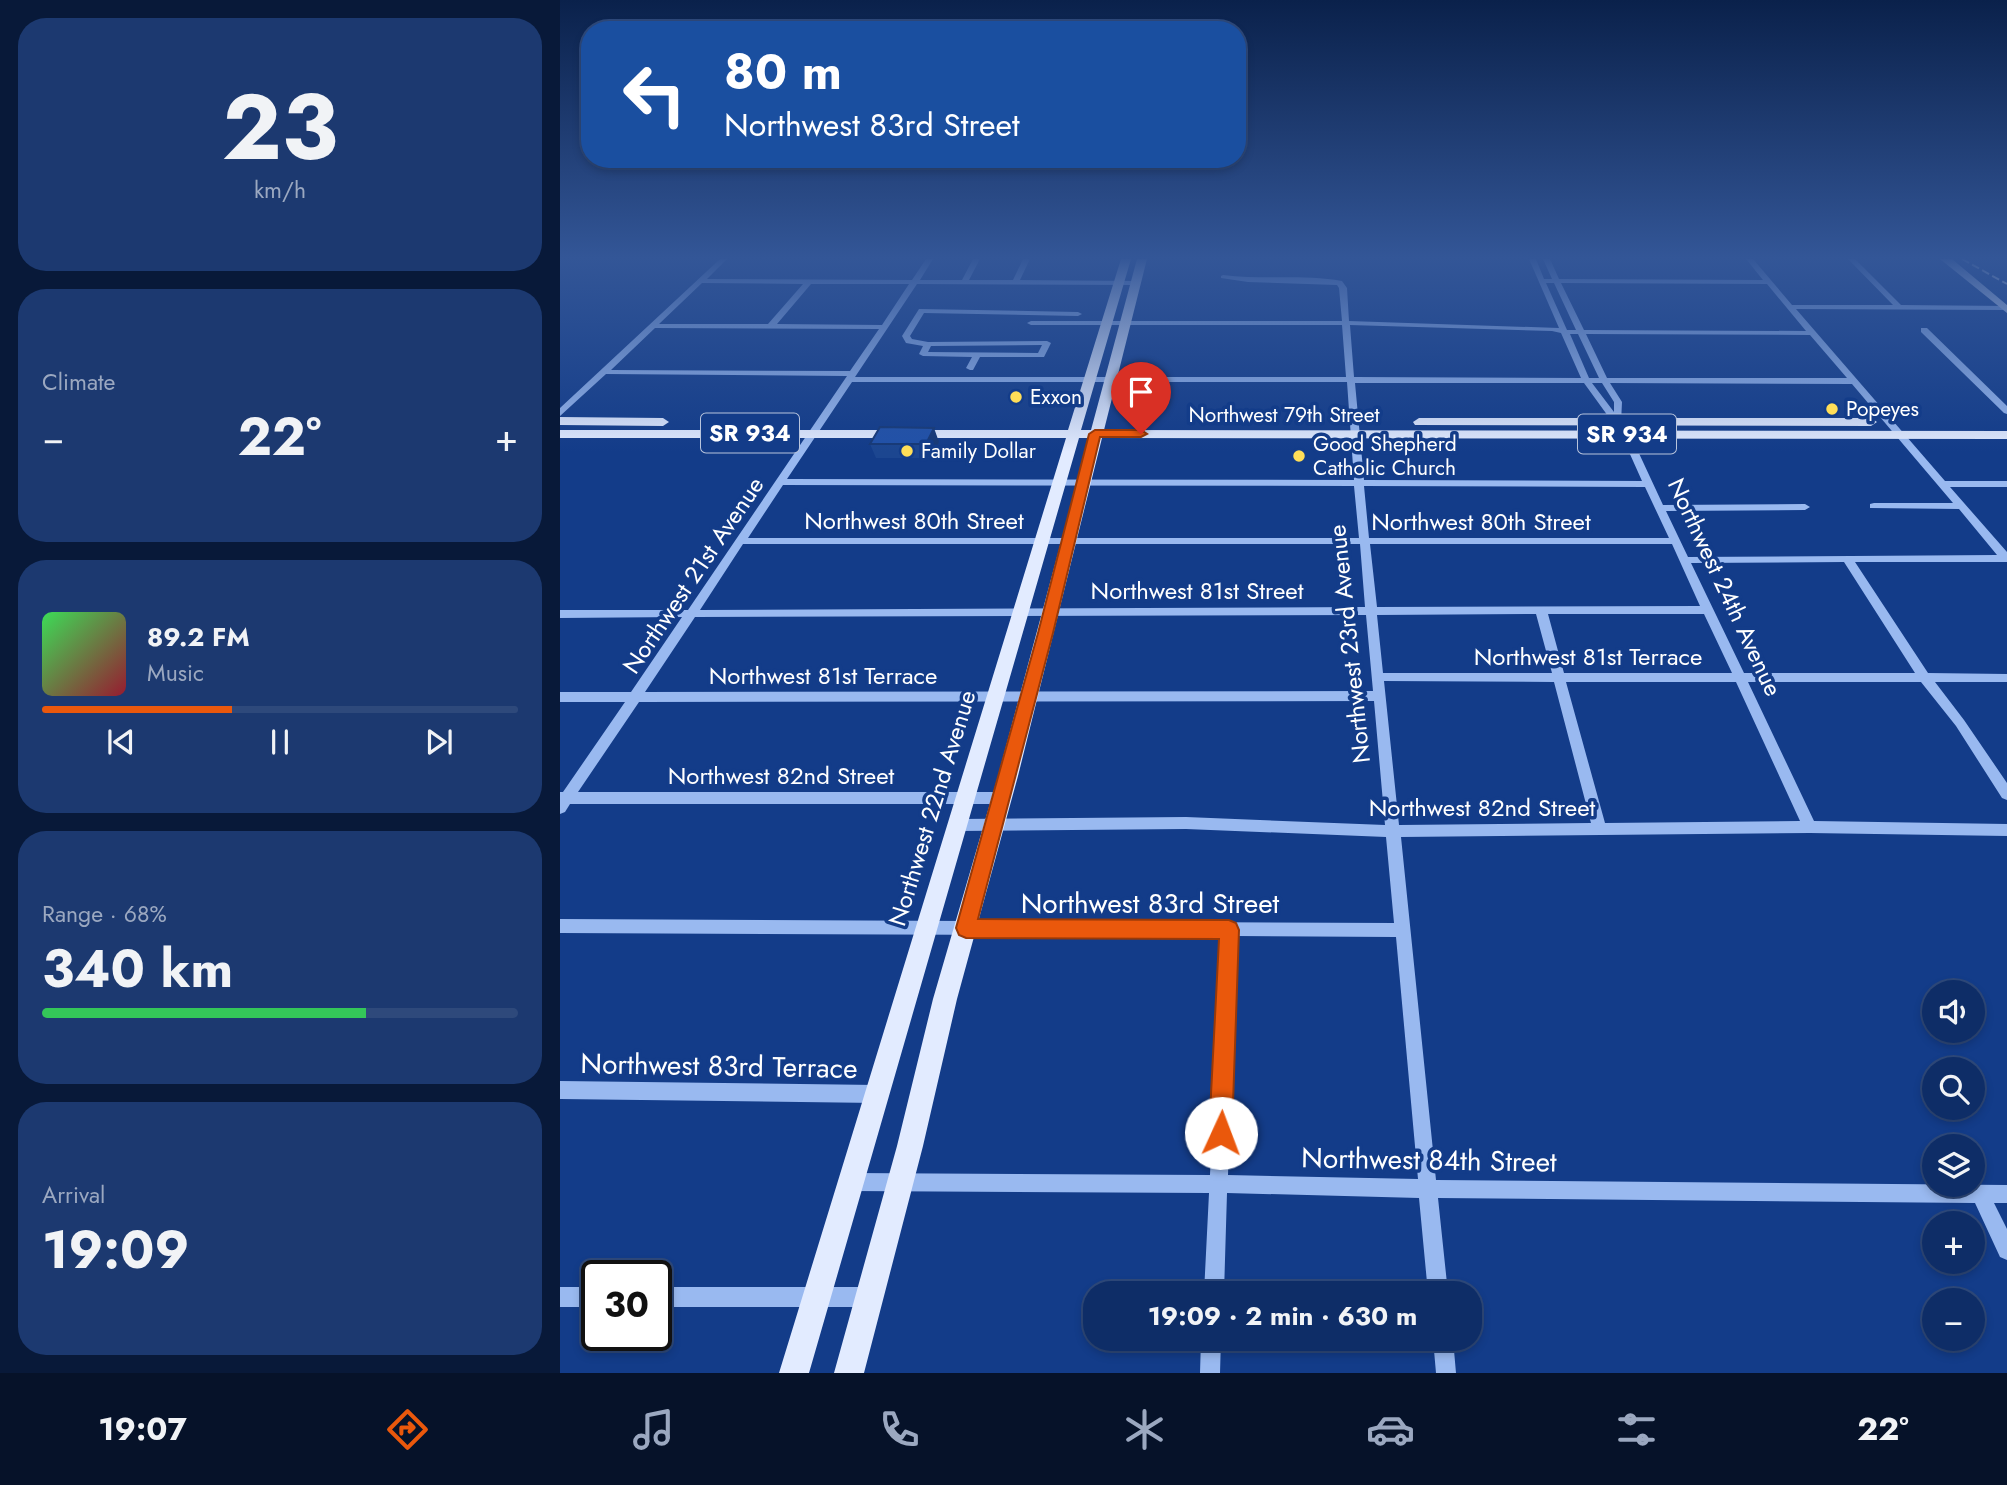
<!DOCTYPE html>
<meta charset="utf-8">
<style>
body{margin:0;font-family:Jost,sans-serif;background:#1c3970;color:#f1f3f6;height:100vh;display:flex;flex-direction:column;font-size:26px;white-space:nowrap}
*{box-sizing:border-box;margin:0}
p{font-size:23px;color:#9ba8c0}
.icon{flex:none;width:38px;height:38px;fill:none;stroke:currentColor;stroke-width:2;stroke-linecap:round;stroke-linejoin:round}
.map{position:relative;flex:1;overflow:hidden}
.drawer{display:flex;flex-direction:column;gap:18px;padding:18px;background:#081939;width:560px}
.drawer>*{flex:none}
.top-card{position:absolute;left:21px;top:21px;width:665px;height:147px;border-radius:28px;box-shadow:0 4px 10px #0003,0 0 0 2px #2e497b;background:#1a4fa0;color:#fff;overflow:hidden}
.buttons{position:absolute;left:1362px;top:980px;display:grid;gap:14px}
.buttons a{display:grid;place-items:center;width:63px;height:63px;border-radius:50%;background:#0e2d67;box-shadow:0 4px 10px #0003,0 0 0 2px #2e497b;font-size:35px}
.speed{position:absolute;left:21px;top:1260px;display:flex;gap:14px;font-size:35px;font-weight:700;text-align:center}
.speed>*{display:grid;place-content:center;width:91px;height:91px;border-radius:50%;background:#0e2d67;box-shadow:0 4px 10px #0003,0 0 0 2px #2e497b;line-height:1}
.speed .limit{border:4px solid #111;border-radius:10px;background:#fff;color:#111}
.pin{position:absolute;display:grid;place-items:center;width:60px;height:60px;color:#fff;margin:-72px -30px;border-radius:50% 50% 50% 0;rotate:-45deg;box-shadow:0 0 7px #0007}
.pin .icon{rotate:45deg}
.me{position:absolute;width:77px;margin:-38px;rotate:2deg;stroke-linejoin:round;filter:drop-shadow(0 0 5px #0008)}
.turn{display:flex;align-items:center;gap:24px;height:147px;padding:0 28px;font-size:32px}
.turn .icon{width:91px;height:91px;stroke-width:2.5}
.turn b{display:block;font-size:49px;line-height:60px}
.big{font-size:52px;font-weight:700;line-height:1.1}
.drawer .tile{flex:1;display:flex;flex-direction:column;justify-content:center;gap:10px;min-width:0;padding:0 24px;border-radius:28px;background:#1c3970}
.drawer .dial{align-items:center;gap:0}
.dial b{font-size:91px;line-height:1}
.song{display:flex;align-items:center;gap:21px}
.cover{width:84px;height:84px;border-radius:10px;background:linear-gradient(135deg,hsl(130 70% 55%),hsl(350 70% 35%))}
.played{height:7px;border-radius:4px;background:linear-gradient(90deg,#ea580c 40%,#2e497b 40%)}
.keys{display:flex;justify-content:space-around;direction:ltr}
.heat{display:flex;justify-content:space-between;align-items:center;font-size:38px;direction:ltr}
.charge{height:10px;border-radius:5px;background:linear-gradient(90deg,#34c759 68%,#2e497b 0)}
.trip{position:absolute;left:523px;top:1281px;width:399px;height:70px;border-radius:28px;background:#0e2d67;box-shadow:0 4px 10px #0003,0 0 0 2px #2e497b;font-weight:700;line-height:70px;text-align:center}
.menu{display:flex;height:112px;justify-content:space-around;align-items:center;background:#061229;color:#9ba8c0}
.menu .icon{width:49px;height:49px}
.menu .current{color:#ea580c}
.menu b{font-size:32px;color:#f1f3f6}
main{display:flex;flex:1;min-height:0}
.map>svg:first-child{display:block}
</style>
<main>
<section class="drawer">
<div class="tile dial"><b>23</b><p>km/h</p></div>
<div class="tile"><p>Climate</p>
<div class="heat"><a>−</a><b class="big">22°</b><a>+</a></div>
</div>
<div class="tile">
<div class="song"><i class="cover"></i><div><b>89.2 FM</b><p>Music</p></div></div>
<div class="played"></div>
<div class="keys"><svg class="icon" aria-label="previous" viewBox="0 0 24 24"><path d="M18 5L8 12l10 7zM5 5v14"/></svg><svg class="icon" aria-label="pause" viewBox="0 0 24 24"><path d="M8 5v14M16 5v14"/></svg><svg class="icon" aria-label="next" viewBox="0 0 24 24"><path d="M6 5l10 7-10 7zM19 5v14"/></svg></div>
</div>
<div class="tile"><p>Range · 68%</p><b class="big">340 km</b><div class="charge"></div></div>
<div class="tile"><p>Arrival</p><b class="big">19:09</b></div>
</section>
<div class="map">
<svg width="1447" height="1373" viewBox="0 0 1447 1373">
<rect width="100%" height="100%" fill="#133c89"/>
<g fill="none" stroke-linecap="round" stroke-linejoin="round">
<path fill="#99b9f0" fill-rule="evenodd" d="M160 259H167L147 279 352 280 366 259H373L360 280H402L413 259H420L409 280H453L463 259H470L460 280 576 281 580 283 576 285 357 284 295 377H786L782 325H471L467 323 471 321H782L779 288 777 285 688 282 661 278V276L663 275C702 280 743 274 782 281L787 288 789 321 999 328 969 259H976L984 279H992L983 259H990L999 279 1203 280 1186 259H1193L1232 305H1333L1288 259H1295L1341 305 1447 306V310L1236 309 1385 481H1447V487H1390L1447 552V562H1295L1368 673 1447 674V682H1375L1404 720 1447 783V800L1442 798 1396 726 1361 682H1188L1254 821 1447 824V836L1250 833 841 837 876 1180 1447 1185V1203H1434L1447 1229V1260L1440 1257 1415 1203 878 1198 888 1293H868L859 1198 667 1193 664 1293H644L649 1193 291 1191 284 1189 282 1182 284 1175 291 1173 650 1175 661 936 0 933V919L834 923 826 837 626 829 398 831 393 829 391 825 393 821 398 819 626 817 825 825 814 701 79 702 18 792H442L447 794 449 798 447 802 442 804H10L5 812 0 814V792H3L65 702H0V692H71L122 617 0 618V610H128L287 376 46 374 0 416V408ZM142 283 243 284 208 324H99ZM986 283H994L1016 330H1007ZM1001 283 1207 284 1246 331 1024 330ZM251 284H349L322 325 217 324ZM790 325 992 331 1001 333 1021 378 794 377ZM95 328 319 329 290 371 51 370ZM1010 334H1018L1039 378H1029ZM1026 334 1250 335 1287 378H1047ZM292 382H787L794 480 227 479ZM795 383H1024L1061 434 1082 481 804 480ZM1032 383H1042L1054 402V412ZM1050 383 1292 384 1393 503H1314L1310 504V508L1399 509 1437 555 1128 557 1106 511 1245 510 1250 507 1245 504 1103 505 1070 434 1061 423 1062 402ZM223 485 794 486 799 538H188ZM804 486 1085 487 1109 538H809ZM183 544H800L805 607 140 610ZM810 544H1112L1140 606 817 607ZM1284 562 1355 673H1184L1131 563ZM976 614 992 673H823L817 615ZM988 614H1144L1172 673H1004ZM806 615 813 691 85 692 135 617ZM824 681 994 682 1031 823 839 825ZM1006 682H1176L1240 821 1045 823ZM676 936 836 937 858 1179 668 1175Z
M359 309 518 312 522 314 518 316 364 313 350 336 352 339 368 342 487 341 491 343 484 357H420L413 370H410L406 368 412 357 363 356 359 354 363 346 346 343 342 336ZM482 345 478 353 368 352 371 346Z
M1361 328H1367L1447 406V414L1444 413 1361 332Z
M0 1081 317 1085 323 1088 326 1094 323 1100 317 1103 0 1099Z
M0 1287H37V1307H0Z
M96 1287H309L316 1290 319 1297 316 1304 309 1307H96Z
M641 1339H661L660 1373H640Z
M873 1339H893L896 1373H876Z"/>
<path fill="#e2ebff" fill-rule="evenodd" d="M561 259H571L521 430H531L577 259H587L544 430 1447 431V439L542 438 458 776 397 999 363 1146 304 1373H274L337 1146 373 999 438 776 529 438H519L249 1373H219L506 438H0V430H508Z
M1380 259H1392L1447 305V313Z
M0 417 103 418 109 422 103 426 0 425Z
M859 418H1311L1317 422 1311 426 855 425 853 422Z"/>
<path stroke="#fff" stroke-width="2" stroke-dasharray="8 3.5" stroke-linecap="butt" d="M1402 259 1447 284"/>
</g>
<path fill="#1c4690" d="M379 442 371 458H316L310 444Z"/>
<path fill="#173976" d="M374 428 379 442 371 458 366 444Z"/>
<path fill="#2151a8" stroke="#173976" stroke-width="2" d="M320 427 374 428 366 444H310Z"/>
<linearGradient id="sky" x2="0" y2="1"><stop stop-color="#0a214b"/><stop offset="0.57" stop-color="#335697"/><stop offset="1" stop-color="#335697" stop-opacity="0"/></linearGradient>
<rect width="1447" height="452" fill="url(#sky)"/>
<path fill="#ea580c" stroke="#983908" stroke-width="2" d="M535 430H581L587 434 581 437H540L493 633 418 919 669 920 676 923 679 930 672 1133 669 1141 661 1144 653 1141 649 1133 659 939 406 938 399 935 396 928 478 633 529 434Z"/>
<g fill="#ffde58" stroke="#133c89" stroke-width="2.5">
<circle cx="456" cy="397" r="7"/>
<circle cx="1272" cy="409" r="7"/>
<circle cx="347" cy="451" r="7"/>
<circle cx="739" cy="456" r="7"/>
</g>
<g text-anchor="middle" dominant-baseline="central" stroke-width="7" stroke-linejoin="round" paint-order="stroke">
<g font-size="21" fill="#fff" stroke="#133c89" text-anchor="start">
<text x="470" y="397">Exxon</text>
<text x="1286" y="409">Popeyes</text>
<text x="753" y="444">Good Shepherd<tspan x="753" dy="24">Catholic Church</tspan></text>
<text x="361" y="451">Family Dollar</text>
</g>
<g font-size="21" fill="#fff" stroke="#133c89">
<text x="724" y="415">Northwest 79th Street</text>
</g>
<g fill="#133c89" stroke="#b8c4dc" stroke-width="2">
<rect x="141" y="413.5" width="98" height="39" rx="5"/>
<rect x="1018" y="414.5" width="98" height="39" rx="5"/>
</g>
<g font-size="23" font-weight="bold" fill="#fff">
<text x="190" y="433">SR 934</text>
<text x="1067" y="434">SR 934</text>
</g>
<g font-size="24" fill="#fff" stroke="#133c89">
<text x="354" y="520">Northwest 80th Street</text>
<text x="921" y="521">Northwest 80th Street</text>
<text transform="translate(133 575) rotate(-56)">Northwest 21st Avenue</text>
<text transform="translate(1165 587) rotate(65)">Northwest 24th Avenue</text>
<text x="637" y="590">Northwest 81st Street</text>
<text transform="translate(789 644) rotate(-96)">Northwest 23rd Avenue</text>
<text x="1028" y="656">Northwest 81st Terrace</text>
<text x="263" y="675">Northwest 81st Terrace</text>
<text x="221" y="775">Northwest 82nd Street</text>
<text x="922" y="807">Northwest 82nd Street</text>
<text transform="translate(372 808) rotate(-73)">Northwest 22nd Avenue</text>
</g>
<g font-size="28" fill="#fff" stroke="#133c89">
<text x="590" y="903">Northwest 83rd Street</text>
<text transform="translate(159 1066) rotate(1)">Northwest 83rd Terrace</text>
<text transform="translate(869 1160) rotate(1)">Northwest 84th Street</text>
</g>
</g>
</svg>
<div class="buttons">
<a><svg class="icon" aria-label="sound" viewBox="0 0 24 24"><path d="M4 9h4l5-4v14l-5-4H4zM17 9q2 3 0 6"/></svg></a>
<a><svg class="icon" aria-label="search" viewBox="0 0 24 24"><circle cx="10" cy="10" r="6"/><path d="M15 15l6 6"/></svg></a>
<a><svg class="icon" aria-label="layers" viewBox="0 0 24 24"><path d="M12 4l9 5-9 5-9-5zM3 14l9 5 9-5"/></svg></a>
<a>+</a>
<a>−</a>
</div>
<div class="speed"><div class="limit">30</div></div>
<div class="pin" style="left:581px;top:434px;background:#d93025"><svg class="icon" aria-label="arrive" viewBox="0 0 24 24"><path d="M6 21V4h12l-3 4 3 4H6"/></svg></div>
<svg class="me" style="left:661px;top:1133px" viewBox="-20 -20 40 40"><circle r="19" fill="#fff"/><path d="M0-13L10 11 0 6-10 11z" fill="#ea580c"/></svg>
<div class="trip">19:09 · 2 min · 630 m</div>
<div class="top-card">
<div class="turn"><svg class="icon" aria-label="left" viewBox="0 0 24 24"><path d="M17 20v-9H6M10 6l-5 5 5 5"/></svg><div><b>80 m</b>Northwest 83rd Street</div></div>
</div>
</div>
</main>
<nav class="menu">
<b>19:07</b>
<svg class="icon current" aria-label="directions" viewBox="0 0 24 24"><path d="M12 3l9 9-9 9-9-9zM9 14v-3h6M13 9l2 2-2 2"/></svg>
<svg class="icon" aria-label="music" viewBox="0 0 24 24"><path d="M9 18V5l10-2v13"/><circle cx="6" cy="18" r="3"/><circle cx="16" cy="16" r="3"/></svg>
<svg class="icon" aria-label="phone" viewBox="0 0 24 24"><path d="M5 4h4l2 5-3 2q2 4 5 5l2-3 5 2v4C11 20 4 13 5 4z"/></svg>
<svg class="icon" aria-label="climate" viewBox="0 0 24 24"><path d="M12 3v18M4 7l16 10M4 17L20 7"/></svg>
<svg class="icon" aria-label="car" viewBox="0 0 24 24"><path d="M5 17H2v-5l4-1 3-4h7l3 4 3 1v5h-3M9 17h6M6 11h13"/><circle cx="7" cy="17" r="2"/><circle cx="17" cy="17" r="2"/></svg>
<svg class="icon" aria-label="filters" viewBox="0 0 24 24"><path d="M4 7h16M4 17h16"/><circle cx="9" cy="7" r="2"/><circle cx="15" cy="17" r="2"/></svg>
<b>22°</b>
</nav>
